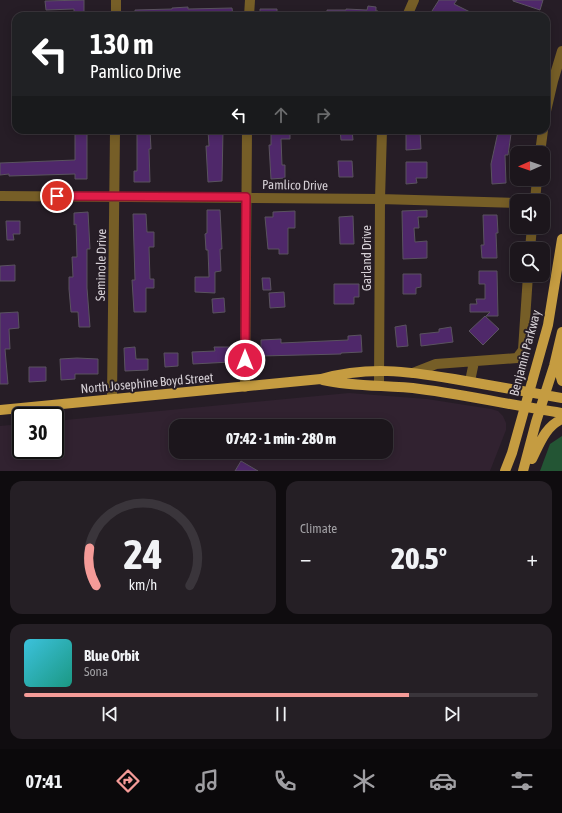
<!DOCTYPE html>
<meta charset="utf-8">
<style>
body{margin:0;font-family:"Asap Condensed",sans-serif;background:#251f25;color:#f1f3f6;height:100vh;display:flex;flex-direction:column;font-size:15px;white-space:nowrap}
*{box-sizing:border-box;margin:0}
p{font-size:13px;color:#a09fa3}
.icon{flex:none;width:22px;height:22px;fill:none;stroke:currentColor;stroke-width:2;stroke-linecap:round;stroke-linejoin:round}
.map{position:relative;height:471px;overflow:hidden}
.details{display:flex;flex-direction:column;gap:10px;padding:10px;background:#0f0c0f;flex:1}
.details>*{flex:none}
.guide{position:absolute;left:12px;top:12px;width:538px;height:122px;border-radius:12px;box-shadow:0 2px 10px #0003,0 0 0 1px #3a353b;background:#202124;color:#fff;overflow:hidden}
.needle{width:26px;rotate:268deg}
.fabs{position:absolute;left:510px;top:146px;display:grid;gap:8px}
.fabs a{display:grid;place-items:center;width:40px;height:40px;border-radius:8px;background:#1c161c;box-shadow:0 2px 10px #0003,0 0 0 1px #3a353b;font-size:20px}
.speed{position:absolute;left:12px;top:407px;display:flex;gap:8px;font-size:20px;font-weight:700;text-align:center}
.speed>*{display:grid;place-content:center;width:52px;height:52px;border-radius:50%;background:#1c161c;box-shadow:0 2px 10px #0003,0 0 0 1px #3a353b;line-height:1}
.speed .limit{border:2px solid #111;border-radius:6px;background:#fff;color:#111}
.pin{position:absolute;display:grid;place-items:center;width:34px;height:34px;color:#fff;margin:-17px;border:2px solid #fff;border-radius:50%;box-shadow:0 1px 4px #0007}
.me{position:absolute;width:44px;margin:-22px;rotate:0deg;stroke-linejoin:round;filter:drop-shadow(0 0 3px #0008)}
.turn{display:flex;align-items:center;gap:14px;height:84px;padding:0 12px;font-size:18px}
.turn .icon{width:52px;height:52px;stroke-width:2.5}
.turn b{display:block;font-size:28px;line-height:34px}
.lanes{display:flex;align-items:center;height:38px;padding:0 12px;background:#0003;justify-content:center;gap:20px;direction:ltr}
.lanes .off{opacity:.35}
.big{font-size:30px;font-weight:800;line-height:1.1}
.details .card{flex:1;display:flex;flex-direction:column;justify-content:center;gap:6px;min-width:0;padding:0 14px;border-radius:12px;background:#251f25}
.details .dial{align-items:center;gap:0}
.dial svg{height:104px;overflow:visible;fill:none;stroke:#3a353b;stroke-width:7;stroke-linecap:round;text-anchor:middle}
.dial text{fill:#f1f3f6;stroke:none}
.song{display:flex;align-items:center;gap:12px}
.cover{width:48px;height:48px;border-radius:6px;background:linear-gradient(135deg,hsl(190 70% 55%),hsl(170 70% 35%))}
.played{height:4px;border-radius:2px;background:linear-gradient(90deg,#f59b98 75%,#3a353b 75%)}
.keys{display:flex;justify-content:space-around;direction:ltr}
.heat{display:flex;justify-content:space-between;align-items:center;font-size:22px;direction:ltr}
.details .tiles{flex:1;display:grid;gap:10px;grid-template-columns:1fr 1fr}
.card:last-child{grid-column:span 2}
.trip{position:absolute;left:169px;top:419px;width:224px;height:40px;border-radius:12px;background:#1c161c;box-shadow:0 2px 10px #0003,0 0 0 1px #3a353b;font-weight:800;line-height:40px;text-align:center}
.menu{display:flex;height:64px;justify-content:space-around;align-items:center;background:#0b090b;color:#a09fa3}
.menu .icon{width:28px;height:28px}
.menu .active{color:#f59b98}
.menu b{font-size:18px;color:#f1f3f6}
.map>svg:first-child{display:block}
</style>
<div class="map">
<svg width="562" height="471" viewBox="0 0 562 471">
<rect width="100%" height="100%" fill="#261d26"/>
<path fill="#312230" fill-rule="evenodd" d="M349 393 427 399 491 409 498 411 503 416 506 423V430L490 471H0V426L21 424V450H55V421ZM176 426H386V452H176Z"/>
<path fill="#235534" d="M562 436V471H540L550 444Z"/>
<path fill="#4f286a" stroke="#5a535f" d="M84 0V15L74 16V9L46 10 45 1Z
M439 0H457L454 4 478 16H441L432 11Z
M513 0H543L540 10 513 1Z
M368 6 376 7V11H378V16H327V10H346V9L367 10Z
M188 7V9L232 8 233 16H135V10L172 9V8Z
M260 9H277V16H260Z
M75 130H87V179H75V174L9 176V174L0 175V163L75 160Z
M137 130H150L151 149H149L150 182H134V171H137Z
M208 130H223L222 181 208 182 206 146H209Z
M271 130H290V139H281L282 165H285V178L271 179 269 145H271Z
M340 130H352L353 140H341Z
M420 131 421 149 406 150V132Z
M498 132 511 134 508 155H505L506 183 492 184 491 164Z
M338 161H352L353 177H339Z
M406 162H427V178H416L417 183 406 184Z
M207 210H220L222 249H220L221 271 215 272V293L195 292V277H209L208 250H206L205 234 207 233Z
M427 210V217H418L419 228H414L415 242 427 241V258L403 259 402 211Z
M295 211V228H288V254H279V249H268L265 217H273V212Z
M88 212 90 249H87V288L90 327H79L78 312H71L69 289V277H73L72 257H77L76 224 74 225V213Z
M133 214H146L147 232H154V247H149L150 279H154V288H146V312H134L132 280H135Z
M483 215H497L498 233H496L497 258H482L481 245H484Z
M353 216 354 244H340L339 217Z
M6 221H20V234H13L14 240H7Z
M15 265V281H0V266Z
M479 271H497L498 316H486L490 312H470V304H477L476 299H485V284H479Z
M403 274H421V287L416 288V294H403Z
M262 278H270L271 290H263Z
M334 284H359V297H354V304H334Z
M284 292 285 307 270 308 269 293Z
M224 298 225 312 213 313 212 299Z
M18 312 19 328 9 329 10 349H5L8 384H0V313Z
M485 316 499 329 483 345 469 331Z
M406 325 408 346 397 347 395 327Z
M451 327 453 342 421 346 420 334 439 332V329Z
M361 335 362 352 341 353V354L261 356V340L281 339V343L348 340V336Z
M135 347 136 359H148V370L125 371 124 348Z
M214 347H230L231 362 193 364 192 352 215 351Z
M164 353H178V366L165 367Z
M77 358 98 359V374H75V379L61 380 60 359Z
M29 367H46V381L29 382Z
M241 461 258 471H235Z"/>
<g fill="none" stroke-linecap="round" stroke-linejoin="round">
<path stroke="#765e27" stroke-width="10" d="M116 16V0
M249 16 250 0
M407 16 414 0
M546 111 553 81 562 51
M540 153 543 130
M0 196 380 199 517 203
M535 201 537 179
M530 249 532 227
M413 373 436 364 517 358 523 350 528 275
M470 381 474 362
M379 385 380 199 382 130
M245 387 247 130
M112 399 115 130"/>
<path stroke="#c59c41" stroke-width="10" d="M560 355V374L562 381
M323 380C355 387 388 385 420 389 468 395 515 406 562 413
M0 410 321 379C368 366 407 371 454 379 490 385 526 392 562 398
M532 459C540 443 545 427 562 419
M505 471 512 453 548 325 562 239
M523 471 536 422 554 366 562 332"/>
</g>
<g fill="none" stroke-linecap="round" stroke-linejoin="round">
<g stroke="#92132f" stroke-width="10">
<path id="route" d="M57 196 246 197 245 360"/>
</g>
<use href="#route" stroke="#e11d48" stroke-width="7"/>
</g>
<g text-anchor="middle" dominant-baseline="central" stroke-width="4" stroke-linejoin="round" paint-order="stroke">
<g font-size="13" fill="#d5cfd5" stroke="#261d26">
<text transform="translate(295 185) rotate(1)">Pamlico Drive</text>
<text transform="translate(366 258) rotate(-90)">Garland Drive</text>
<text transform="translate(101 265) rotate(-89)">Seminole Drive</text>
<text transform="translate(525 353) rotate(-75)">Benjamin Parkway</text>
<text transform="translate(147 383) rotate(-5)">North Josephine Boyd Street</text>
</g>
</g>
</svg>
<div class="fabs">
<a><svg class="needle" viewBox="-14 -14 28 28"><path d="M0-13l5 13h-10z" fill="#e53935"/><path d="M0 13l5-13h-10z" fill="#a09fa3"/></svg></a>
<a><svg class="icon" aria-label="sound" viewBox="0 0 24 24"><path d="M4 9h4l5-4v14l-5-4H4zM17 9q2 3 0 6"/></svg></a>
<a><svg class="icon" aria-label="search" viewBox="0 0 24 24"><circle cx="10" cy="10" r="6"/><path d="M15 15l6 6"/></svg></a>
</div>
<div class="speed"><div class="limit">30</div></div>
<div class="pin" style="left:57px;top:196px;background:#d93025"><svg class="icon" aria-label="arrive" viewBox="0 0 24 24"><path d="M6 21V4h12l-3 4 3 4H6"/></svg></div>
<svg class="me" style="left:245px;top:360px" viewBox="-20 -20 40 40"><circle r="17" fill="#e11d48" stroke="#fff" stroke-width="3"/><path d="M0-11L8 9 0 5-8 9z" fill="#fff"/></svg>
<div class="trip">07:42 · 1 min · 280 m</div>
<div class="guide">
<div class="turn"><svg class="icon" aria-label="left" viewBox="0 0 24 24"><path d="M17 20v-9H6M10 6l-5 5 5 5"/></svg><div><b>130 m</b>Pamlico Drive</div></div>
<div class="lanes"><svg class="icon" aria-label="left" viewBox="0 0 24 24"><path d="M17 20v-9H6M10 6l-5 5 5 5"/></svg><svg class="icon off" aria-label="ahead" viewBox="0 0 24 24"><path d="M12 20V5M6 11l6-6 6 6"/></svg><svg class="icon off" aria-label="right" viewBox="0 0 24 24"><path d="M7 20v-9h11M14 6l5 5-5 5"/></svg></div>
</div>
</div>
<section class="details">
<div class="tiles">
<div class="card dial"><svg viewBox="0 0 100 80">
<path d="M14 69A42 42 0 1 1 86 69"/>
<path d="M14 69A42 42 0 0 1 9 40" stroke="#f59b98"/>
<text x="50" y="56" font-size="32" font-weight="700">24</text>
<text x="50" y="72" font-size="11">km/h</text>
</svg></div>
<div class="card"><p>Climate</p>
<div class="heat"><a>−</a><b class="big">20.5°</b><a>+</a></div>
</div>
<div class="card">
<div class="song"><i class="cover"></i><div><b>Blue Orbit</b><p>Sona</p></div></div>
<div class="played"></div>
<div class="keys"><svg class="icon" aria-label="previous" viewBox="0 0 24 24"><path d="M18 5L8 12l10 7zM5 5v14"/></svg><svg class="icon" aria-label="pause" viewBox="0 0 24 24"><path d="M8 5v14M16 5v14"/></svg><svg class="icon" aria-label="next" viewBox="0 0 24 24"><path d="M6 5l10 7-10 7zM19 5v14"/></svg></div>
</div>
</div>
</section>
<nav class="menu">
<b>07:41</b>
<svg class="icon active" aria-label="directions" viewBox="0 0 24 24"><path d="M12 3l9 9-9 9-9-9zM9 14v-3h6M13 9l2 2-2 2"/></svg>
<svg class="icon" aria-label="music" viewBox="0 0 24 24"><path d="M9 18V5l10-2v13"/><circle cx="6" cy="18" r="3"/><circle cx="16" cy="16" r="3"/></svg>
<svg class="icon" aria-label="phone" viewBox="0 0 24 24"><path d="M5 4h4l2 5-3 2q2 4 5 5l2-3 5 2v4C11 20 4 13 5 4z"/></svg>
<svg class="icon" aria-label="climate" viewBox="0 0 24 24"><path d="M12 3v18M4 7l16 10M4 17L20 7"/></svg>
<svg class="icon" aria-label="car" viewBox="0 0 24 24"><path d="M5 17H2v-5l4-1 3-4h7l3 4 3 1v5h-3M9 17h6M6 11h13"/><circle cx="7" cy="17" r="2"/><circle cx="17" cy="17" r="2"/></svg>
<svg class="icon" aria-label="filters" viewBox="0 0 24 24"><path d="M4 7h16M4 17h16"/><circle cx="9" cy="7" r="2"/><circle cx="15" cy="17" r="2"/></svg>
</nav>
